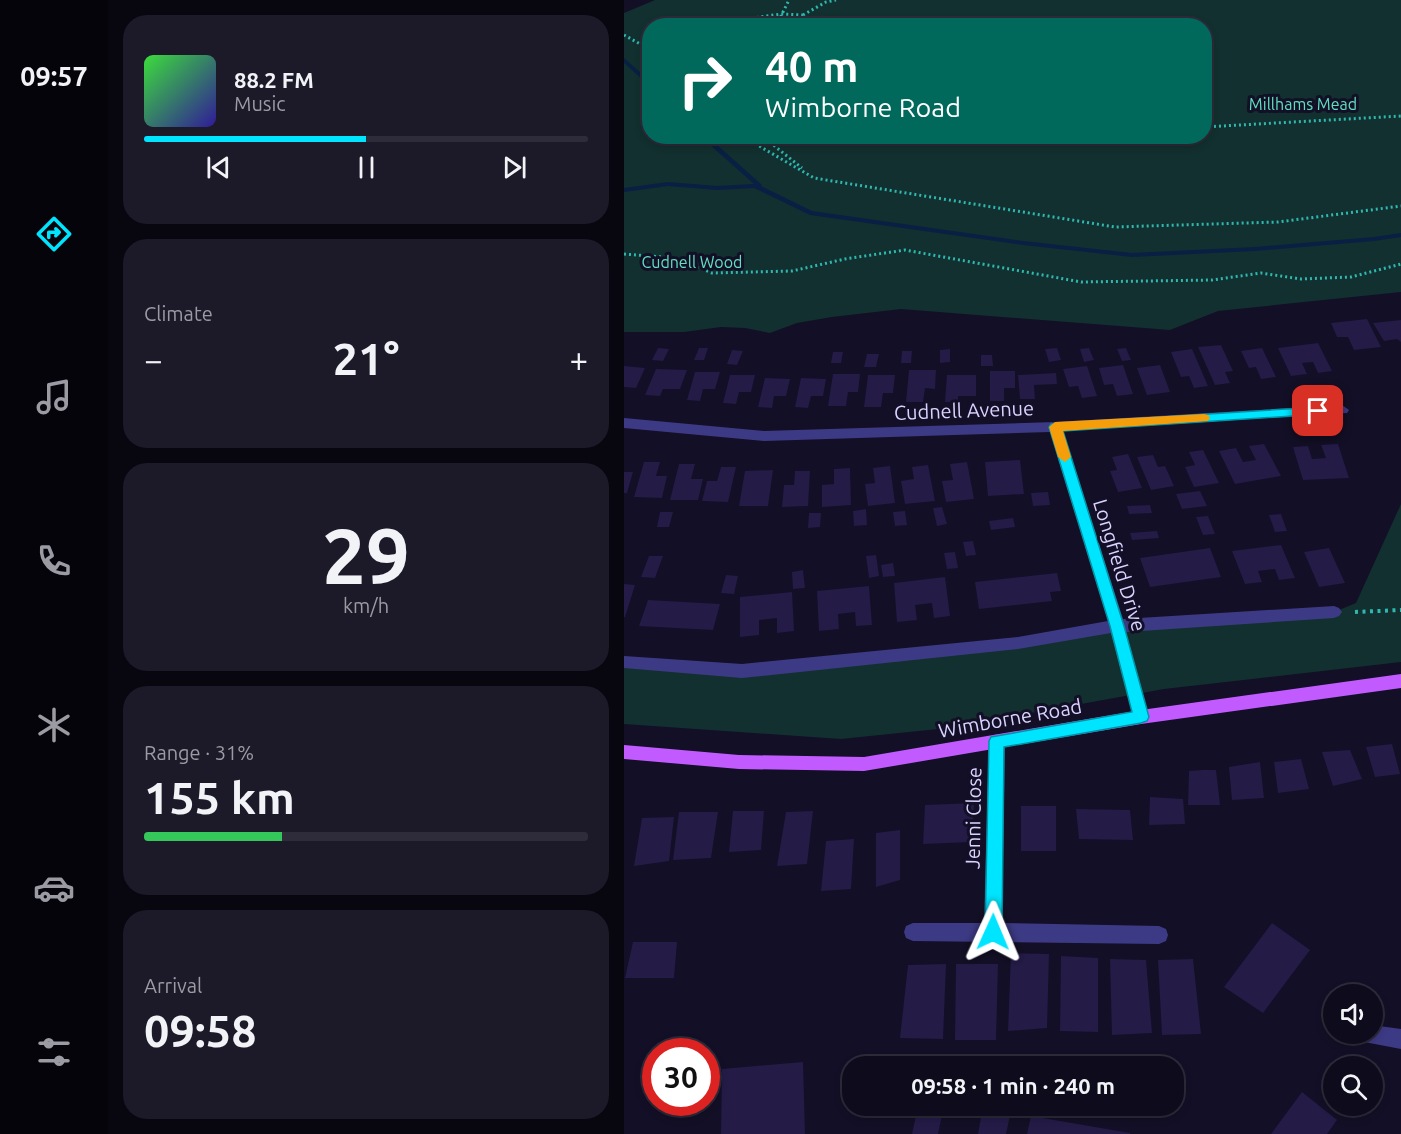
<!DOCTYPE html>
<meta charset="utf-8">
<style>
body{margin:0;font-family:Ubuntu,sans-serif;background:#1c1929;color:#f1f3f6;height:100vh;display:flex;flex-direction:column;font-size:22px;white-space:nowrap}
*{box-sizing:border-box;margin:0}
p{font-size:20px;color:#9b9ba3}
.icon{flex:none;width:33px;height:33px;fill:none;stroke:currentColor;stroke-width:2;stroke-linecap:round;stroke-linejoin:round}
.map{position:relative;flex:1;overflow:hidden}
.sheet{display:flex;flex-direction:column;gap:15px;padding:15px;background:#08060f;width:516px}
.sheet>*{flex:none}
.top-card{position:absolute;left:18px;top:18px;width:570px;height:126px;border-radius:24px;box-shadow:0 3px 9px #0003,0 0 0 2px #2e2b3b;background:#00695c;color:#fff;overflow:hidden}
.controls{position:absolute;left:699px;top:984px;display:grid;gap:12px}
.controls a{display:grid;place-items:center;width:60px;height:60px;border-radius:50%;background:#0e0b1c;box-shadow:0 3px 9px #0003,0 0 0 2px #2e2b3b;font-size:30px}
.speed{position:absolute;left:18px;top:1038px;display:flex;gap:12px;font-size:30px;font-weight:700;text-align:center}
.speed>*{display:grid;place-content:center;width:78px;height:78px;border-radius:50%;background:#0e0b1c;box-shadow:0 3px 9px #0003,0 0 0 2px #2e2b3b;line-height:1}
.speed .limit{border:9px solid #d22;background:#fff;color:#111}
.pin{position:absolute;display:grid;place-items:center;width:51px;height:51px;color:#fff;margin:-26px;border-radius:12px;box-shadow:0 3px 9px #0006}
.me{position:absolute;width:66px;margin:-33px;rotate:1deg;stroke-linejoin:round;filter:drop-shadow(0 0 4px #0008)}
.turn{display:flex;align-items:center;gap:21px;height:126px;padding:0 24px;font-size:27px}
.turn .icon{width:78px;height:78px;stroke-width:2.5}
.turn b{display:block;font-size:42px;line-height:51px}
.big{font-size:45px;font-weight:700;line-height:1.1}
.sheet .widget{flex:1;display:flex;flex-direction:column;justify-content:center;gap:9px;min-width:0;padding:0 21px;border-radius:24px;background:#1c1929}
.sheet .dial{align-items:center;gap:0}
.dial b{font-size:78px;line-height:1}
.song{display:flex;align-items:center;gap:18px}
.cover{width:72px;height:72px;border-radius:9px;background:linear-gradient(135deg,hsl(120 70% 55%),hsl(250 70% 35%))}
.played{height:6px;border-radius:3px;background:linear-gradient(90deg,#00e5ff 50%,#2e2b3b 50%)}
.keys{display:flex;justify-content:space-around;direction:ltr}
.heat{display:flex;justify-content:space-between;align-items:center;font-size:33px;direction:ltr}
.charge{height:9px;border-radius:4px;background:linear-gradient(90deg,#34c759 31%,#2e2b3b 0)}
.trip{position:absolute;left:218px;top:1056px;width:342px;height:60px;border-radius:24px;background:#0e0b1c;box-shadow:0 3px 9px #0003,0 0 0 2px #2e2b3b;font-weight:700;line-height:60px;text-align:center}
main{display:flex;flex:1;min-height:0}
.menu{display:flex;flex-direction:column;width:108px;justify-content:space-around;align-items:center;background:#06040b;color:#9b9ba3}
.menu .icon{width:42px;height:42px}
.menu .on{color:#00e5ff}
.menu b{font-size:27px;color:#f1f3f6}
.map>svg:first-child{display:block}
</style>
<main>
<nav class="menu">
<b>09:57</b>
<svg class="icon on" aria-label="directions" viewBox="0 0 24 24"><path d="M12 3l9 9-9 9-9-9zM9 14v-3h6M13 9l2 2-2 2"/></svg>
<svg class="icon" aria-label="music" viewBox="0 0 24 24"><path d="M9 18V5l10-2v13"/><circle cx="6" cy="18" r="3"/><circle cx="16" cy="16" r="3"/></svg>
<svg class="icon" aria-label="phone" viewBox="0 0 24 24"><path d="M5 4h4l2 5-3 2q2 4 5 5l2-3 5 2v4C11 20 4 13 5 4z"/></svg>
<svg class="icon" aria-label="climate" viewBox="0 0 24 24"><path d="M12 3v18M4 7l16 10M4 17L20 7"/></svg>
<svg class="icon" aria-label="car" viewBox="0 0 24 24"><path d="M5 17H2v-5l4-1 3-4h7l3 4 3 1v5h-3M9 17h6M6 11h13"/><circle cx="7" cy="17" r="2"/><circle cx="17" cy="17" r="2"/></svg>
<svg class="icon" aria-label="filters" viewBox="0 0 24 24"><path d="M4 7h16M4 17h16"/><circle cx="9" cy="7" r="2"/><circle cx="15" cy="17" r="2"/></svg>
</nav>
<section class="sheet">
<div class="widget">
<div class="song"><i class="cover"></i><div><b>88.2 FM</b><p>Music</p></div></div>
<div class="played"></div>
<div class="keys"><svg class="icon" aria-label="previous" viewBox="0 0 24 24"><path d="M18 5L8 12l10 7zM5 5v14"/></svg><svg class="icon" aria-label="pause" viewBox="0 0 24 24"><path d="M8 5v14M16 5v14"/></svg><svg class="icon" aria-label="next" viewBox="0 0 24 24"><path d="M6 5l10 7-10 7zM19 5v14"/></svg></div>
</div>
<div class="widget"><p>Climate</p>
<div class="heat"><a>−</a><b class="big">21°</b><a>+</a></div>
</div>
<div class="widget dial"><b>29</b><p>km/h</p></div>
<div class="widget"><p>Range · 31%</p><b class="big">155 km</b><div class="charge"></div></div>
<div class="widget"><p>Arrival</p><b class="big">09:58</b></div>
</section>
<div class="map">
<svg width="777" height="1134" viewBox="0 0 777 1134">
<rect width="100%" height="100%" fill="#130f26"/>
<path fill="#12302f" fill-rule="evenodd" d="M31 0H777V292L594 311 546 330 277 309 208 317 173 323 146 333 121 328 97 327 60 332H0V13ZM26 26H580V136H26Z
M777 504V662L540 689 324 728 217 739 0 724V662L118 671 493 626 710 612 732 603Z"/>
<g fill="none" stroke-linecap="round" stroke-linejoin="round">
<path fill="#0a1f44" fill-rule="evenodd" d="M0 58 26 81V86L0 63Z
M76 136H83L137 184 138 185 137 186 188 211 399 241 508 253 631 247 750 237 777 233V237L750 241 631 251 508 257 399 245 186 215 130 188 93 190 44 186 0 192V188L44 182 93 186 130 184Z"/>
</g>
<path fill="#241b47" d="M743 319 757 347 730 350 724 337H713L707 323Z
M777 320V342L773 339 760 341 749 323Z
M694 343 708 371 694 373 689 362 678 363 683 374 667 376 654 348Z
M597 345 609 371 601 372 606 383 591 385 574 347Z
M34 348 45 349 39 361 28 360Z
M75 348H84L80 360H70Z
M433 348 437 360 425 362 421 349Z
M465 348 470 360 460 362 456 349Z
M502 348 507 360 498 361 493 349Z
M638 348 652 377 637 379 632 367 625 368 617 351Z
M326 349V362L316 363V350Z
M568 349 584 386 570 388 565 376 557 377 547 352Z
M108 350 119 351 113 365 103 364Z
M278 351H288L287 363H277Z
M209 352H219L217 363H207Z
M243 354H255L252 367H240Z
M357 355H368L369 366H357Z
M499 365 509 394 493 396 489 384 480 385 475 368Z
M536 365 546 392 523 395 513 368Z
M0 366 21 368 12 388 0 387Z
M463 366 473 396 458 398 454 386 445 387 439 369Z
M32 369 63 370 56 389H39L36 396 21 395Z
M285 370H312L311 389 301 388 299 402H282Z
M366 371H391V388H380V401H366Z
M71 372H96L91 389H79L76 401 63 400Z
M432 373 433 384 410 385 411 399H396L394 375Z
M209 374H236L234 392H224L222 406H204Z
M106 375H131L127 392H115L112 404 99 403Z
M244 375H271L269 393H259L257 407H240Z
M323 375H352V396H334V402H321Z
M141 378 166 379 162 396H150L148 408 134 407Z
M177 378 202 379 199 396H187L184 408 171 407Z
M640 444 657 476 611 484 595 451 612 448 619 462 632 460 625 446Z
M714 444 725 478 679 480 669 447 684 446 688 459 702 458 697 445Z
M579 450 595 483 570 487 561 467 571 465 565 452Z
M504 454 518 488 494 492 486 471 493 470 488 457Z
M529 455 534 467 541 466 550 486 527 490 513 457Z
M396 460 400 494 364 496 361 462Z
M20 462H36L32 476H43L38 498 10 497Z
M343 462 350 499 322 502 318 481 329 480 326 464Z
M55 464H71L67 479H79L74 500H46Z
M304 465 311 501 281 504 277 481 290 479 288 467Z
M266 466 271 503 244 506 241 484 251 483 249 468Z
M97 467H112L104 502 78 501 83 481H93Z
M226 468 227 505 198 507V485L210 484V469Z
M149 470 144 506H115L121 471Z
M171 471H186L184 506 158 507 160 485H170Z
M0 472H9L3 493H0Z
M576 491 583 506 558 509 552 494Z
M424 492 426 505 409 506 407 493Z
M526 505 528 513 505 514 503 506Z
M318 507 323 524 313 526 309 508Z
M242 509 243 525 230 526 229 511Z
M281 511 283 525 271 526 269 512Z
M36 512H49L45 527H33Z
M185 513H197L196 527 184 528Z
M657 514 663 531 651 532 645 515Z
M584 516 591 534 579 535 572 517Z
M389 518 391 527 367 530 365 521Z
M533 531 535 538 508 540 506 533Z
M349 541 352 555 342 556 339 542Z
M657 545 671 578 655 580 651 569 634 571 638 582 621 584 608 551Z
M586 548 597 577 526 587 516 558Z
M705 548 721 583 695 587 680 552Z
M331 552 334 568 323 569 320 553Z
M252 555 255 576 245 578 242 556Z
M25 556H39L31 578 17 577Z
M269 563 271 576 259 577 257 565Z
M179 570 181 588 169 589 168 572Z
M433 573 437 591 426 592 428 601 355 609 351 582Z
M102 575 114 576 110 594 97 593Z
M321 577 326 616 310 618 308 603 291 605 293 620 273 622 270 583Z
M0 584 11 585 1 617H0Z
M245 586 248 625 232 626 231 612 214 614 215 629 195 631 193 591Z
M168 592 170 631 153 633V618L135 620V635L116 637V597Z
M24 600 96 604 89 630 15 626Z
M768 744 776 774 751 777 742 747Z
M726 750 738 779 709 786 698 752Z
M677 759 685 789 654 793 650 762Z
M636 762 640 798 608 800 605 767Z
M578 770H592L596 805H564L565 771Z
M526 797 559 799 561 824 525 825Z
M350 803 348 842 299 844 301 805Z
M397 806H432V851H397Z
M452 809 506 810 509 840 455 839Z
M109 811H140L137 850 105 852Z
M189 811 183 864 153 866 162 812Z
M55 812H94L87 858 49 860Z
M50 817 45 861 10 866 18 818Z
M276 830V880L252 887V833Z
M230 839 227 889 197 891 202 841Z
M648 923 686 950 639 1013 600 987Z
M9 942H53L50 978H1Z
M387 953 425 954 423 1028 384 1031Z
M437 956 474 958V1032L436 1031Z
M486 959 522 960 528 1033 488 1035Z
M569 959 577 1034 538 1035 534 960Z
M322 964 319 1039 276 1038 284 965Z
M332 964H374L372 1040H331Z
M179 1062 181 1134H97L98 1069Z
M678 1092 713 1120 703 1134H647Z
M294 1106H320L314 1134H288Z
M359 1106 387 1111 382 1134H354Z
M407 1116 506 1133V1134H403Z"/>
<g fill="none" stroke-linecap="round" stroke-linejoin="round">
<path stroke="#2fb8b0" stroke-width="3" stroke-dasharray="2 3" stroke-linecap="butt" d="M179 15 202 2 212 0
M28 26 86 24 157 14 179 15V26
M152 26 165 0
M0 35 18 45 26 53
M18 45 26 30
M580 127 777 116
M118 136 190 178 491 227 654 222 777 206
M138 136 178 168
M0 254 52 258 88 273 168 271 221 259 281 250 457 282 588 280 637 273 677 279 727 277 777 264"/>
<path stroke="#2fb8b0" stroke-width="4" stroke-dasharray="3 4.5" stroke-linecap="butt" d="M731 612 777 610"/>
<path fill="#3d3a85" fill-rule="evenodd" d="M718 405 725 410 723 413 439 431 499 619 710 606 715 608 718 612 715 616 710 618 502 632 525 717 523 722 517 724 511 722 509 717 487 633 394 649 118 678 0 668V656L118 664 394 637 484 621 426 432 140 441 0 428V418L140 431 431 422Z
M373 734 379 736 381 741 378 923 535 926 542 929 544 935 542 941 535 944 289 941 282 938 280 932 282 926 289 923H360L365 741 367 736Z
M748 1025 777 1029V1049L735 1041 732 1034H748Z"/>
<path fill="#c25bff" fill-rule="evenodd" d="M777 674V688L517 724 240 771 115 769 0 759V745L115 755 240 757 517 710Z"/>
</g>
<path fill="#00e5ff" stroke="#0095a6" stroke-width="1.5" d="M694 407 699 408V414L439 431 500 626 525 717 523 721 517 723 380 747 378 932 375 937 369 940 363 937 361 932 365 741 367 737 508 712 486 626 425 427 427 424Z"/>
<path fill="#f59e0b" d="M580 414 584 415 586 418 584 421 439 431 447 457 441 462 434 457 425 427 431 422Z"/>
<g text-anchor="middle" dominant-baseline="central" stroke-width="6" stroke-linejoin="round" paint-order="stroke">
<g font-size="16" fill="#5fe0c0" stroke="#130f26">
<text x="679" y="104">Millhams Mead</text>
<text x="68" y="262">Cudnell Wood</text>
</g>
<g font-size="20" fill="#d9d4ff" stroke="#130f26">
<text transform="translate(340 410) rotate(-2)">Cudnell Avenue</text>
<text transform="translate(496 565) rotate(73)">Longfield Drive</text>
<text transform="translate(386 718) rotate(-10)">Wimborne Road</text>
<text transform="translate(349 818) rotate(-89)">Jenni Close</text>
</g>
</g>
</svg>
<div class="controls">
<a><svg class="icon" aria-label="sound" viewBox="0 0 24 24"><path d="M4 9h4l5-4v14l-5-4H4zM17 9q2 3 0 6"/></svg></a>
<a><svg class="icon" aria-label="search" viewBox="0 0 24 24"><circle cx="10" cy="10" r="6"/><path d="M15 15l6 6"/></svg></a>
</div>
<div class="speed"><div class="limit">30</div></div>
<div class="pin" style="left:694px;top:411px;background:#d93025"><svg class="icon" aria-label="arrive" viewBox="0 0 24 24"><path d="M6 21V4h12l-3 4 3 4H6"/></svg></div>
<svg class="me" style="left:369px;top:932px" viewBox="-20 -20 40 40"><path d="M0-17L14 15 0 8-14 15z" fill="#00e5ff" stroke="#fff" stroke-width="4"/></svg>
<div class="trip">09:58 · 1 min · 240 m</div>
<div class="top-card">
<div class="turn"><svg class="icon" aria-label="right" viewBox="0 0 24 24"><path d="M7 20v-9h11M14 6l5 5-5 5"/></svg><div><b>40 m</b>Wimborne Road</div></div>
</div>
</div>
</main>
